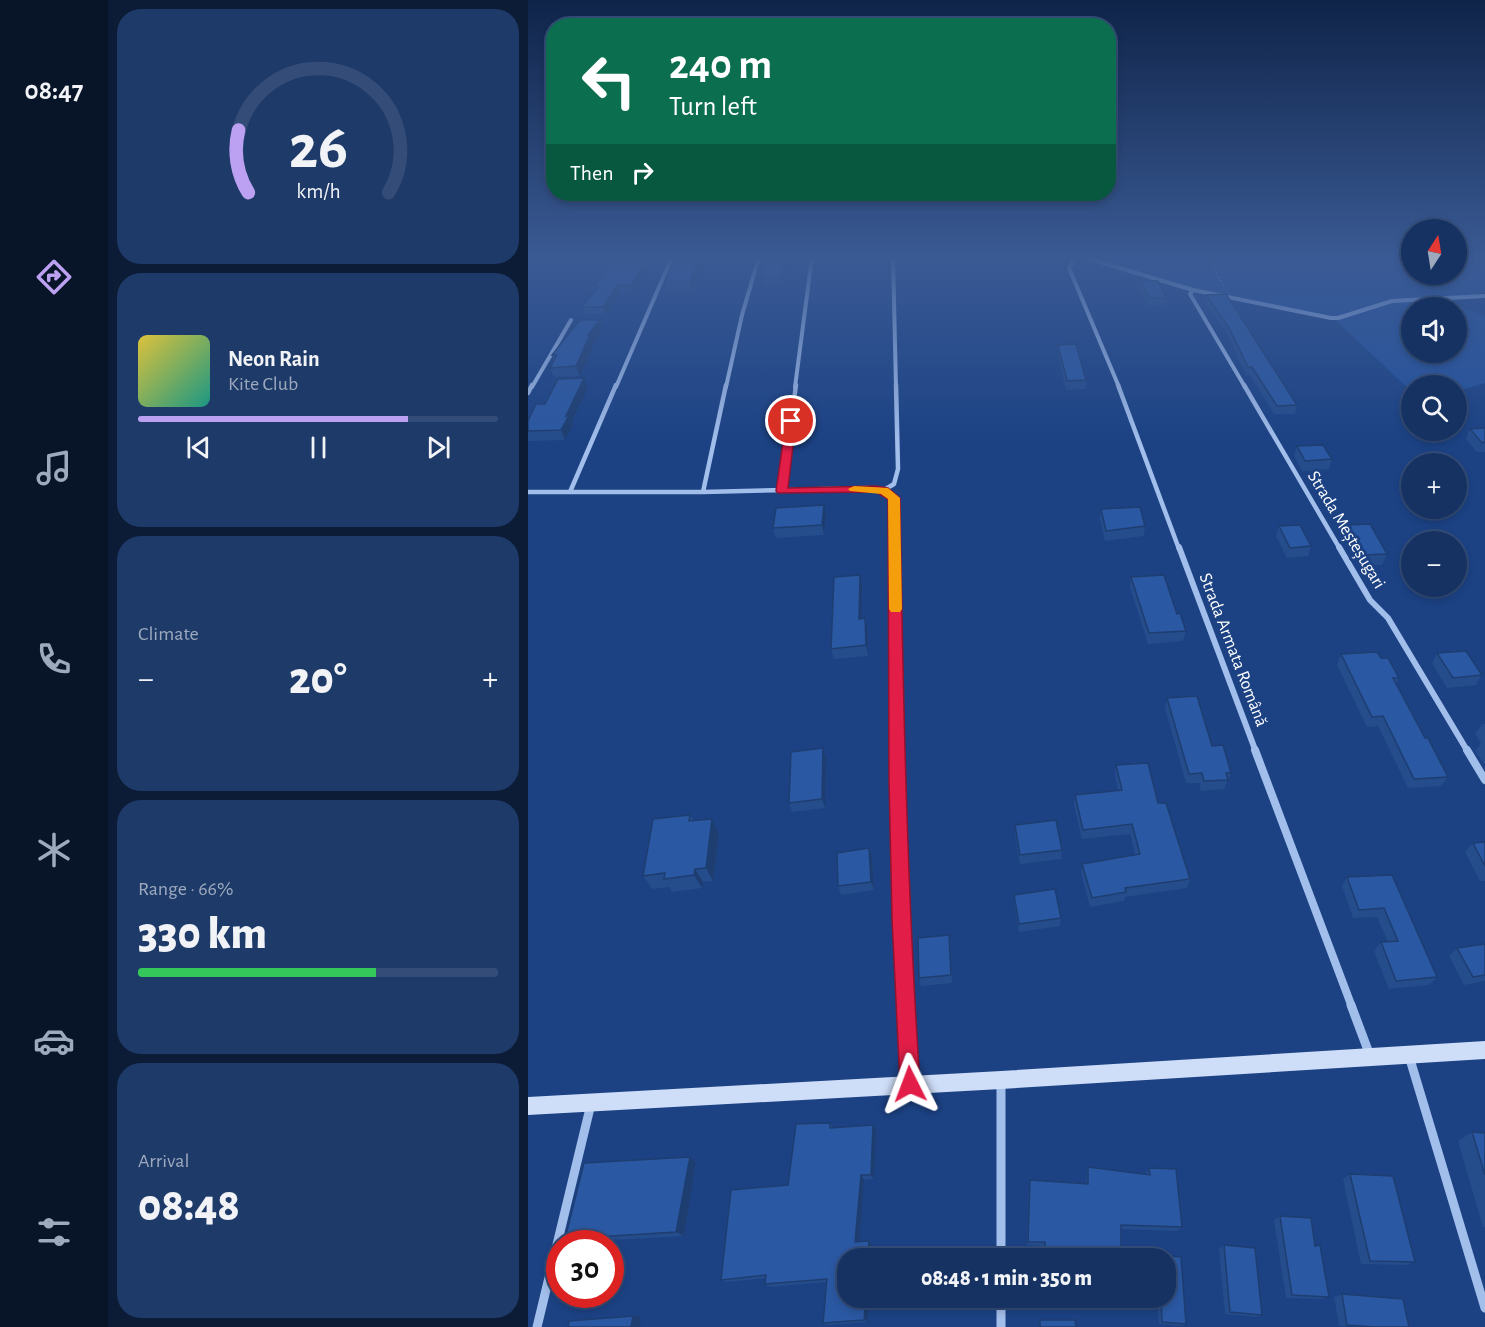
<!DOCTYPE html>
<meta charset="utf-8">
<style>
body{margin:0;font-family:"Alegreya Sans",sans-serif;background:#1e3a69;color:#f1f3f6;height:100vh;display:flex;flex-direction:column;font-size:22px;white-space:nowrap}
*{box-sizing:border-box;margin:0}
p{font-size:20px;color:#9daabe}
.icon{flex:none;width:33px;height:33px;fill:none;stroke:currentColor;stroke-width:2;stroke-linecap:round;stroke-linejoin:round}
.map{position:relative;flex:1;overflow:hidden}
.panel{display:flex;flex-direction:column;gap:9px;padding:9px;background:#0c1c36;width:420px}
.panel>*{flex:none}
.top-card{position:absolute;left:18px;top:18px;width:570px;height:183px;border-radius:24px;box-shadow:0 3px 9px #0003,0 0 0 2px #344d78;background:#0b6e4f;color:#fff;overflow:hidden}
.needle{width:39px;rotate:12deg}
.fabs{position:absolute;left:873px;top:219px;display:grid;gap:12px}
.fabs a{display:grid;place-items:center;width:66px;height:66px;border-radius:50%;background:#153263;box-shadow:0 3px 9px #0003,0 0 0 2px #344d78;font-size:30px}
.speed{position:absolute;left:18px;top:1230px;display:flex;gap:12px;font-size:30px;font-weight:700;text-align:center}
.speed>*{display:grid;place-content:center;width:78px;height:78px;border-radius:50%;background:#153263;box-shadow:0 3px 9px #0003,0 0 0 2px #344d78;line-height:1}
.speed .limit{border:9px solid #d22;background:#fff;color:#111}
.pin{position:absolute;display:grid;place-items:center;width:51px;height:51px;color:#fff;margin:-26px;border:3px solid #fff;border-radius:50%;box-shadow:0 2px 6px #0007}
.me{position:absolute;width:66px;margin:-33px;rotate:357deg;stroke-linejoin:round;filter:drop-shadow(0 0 4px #0008)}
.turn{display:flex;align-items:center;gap:21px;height:126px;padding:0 24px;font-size:27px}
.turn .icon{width:78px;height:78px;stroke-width:2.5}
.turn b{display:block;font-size:42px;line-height:51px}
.then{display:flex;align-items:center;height:57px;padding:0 24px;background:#0003;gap:12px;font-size:22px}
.big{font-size:45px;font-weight:800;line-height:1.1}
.panel .card{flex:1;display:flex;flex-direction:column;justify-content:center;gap:9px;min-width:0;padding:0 21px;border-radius:24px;background:#1e3a69}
.panel .dial{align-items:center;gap:0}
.dial svg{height:156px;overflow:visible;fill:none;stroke:#344d78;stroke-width:7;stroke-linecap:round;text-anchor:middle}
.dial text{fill:#f1f3f6;stroke:none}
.song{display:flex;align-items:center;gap:18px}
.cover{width:72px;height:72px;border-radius:9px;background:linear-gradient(135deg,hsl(50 70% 55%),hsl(170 70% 35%))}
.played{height:6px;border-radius:3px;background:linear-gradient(90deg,#bca0f2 75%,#344d78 75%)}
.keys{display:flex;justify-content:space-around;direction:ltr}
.heat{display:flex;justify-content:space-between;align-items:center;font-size:33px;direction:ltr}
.charge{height:9px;border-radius:4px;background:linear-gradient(90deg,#34c759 66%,#344d78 0)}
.trip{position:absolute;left:309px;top:1248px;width:339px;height:60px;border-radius:24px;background:#153263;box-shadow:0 3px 9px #0003,0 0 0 2px #344d78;font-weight:800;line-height:60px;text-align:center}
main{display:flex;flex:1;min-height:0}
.tabs{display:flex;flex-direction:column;width:108px;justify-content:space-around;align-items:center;background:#081428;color:#9daabe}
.tabs .icon{width:42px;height:42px}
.tabs .active{color:#bca0f2}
.tabs b{font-size:27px;color:#f1f3f6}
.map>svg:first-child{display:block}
</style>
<main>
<nav class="tabs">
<b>08:47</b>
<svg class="icon active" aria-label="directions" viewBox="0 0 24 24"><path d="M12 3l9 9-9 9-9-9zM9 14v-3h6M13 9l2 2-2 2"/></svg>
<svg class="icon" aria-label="music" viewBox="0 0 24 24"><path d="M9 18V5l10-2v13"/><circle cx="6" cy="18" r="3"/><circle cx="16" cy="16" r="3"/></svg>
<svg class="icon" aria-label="phone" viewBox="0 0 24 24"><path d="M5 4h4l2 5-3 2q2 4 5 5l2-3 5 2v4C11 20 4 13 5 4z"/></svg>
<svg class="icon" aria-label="climate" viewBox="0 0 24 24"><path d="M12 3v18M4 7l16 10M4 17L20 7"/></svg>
<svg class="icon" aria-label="car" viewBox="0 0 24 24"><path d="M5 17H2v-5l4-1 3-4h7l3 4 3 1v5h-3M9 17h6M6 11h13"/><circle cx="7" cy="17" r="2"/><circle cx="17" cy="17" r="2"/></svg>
<svg class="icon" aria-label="filters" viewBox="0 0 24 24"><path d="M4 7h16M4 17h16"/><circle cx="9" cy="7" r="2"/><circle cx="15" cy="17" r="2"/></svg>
</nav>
<section class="panel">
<div class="card dial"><svg viewBox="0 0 100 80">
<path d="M14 69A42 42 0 1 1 86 69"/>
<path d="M14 69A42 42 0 0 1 9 37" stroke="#bca0f2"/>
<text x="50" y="56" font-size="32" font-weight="700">26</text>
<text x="50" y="72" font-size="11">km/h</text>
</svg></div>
<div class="card">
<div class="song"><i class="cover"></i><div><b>Neon Rain</b><p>Kite Club</p></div></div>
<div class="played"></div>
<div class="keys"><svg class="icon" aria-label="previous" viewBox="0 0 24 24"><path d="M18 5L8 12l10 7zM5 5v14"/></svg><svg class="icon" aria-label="pause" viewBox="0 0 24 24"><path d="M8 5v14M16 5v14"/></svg><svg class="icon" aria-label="next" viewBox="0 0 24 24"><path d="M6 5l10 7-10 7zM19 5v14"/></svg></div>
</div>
<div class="card"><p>Climate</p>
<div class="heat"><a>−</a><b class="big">20°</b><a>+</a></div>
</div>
<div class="card"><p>Range · 66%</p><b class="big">330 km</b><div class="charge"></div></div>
<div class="card"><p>Arrival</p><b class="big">08:48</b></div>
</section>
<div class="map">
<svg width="957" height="1327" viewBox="0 0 957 1327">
<rect width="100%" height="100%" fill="#1c4284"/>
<path fill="#25539d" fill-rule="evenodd" d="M559 257H883L884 274H928L929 257H957V293L918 300 957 316V383L929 391 928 386H884L883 391 803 316 671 290ZM884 308H928V352H884Z"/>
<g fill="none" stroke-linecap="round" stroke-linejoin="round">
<path stroke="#a2beeb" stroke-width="1.5" stroke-dasharray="1.5 3" stroke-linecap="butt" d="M679 257 695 285
M951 257 957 260"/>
<path stroke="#a2beeb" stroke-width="4" d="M365 257 368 387
M548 257 541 268 591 387
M555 257 665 290 803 318H810L864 301 957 296
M665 290 662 294 717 387
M4 387 43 320
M88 387 144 257
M198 387 214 315 231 257
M267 387 284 257"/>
<path stroke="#a2beeb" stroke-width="4.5" d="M590 385 651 549
M716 385 812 549
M0 393 4 385
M356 490 366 484 370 469 368 385
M254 491 268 385
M0 492H175L340 488 356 490 366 498V549
M42 492 88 385
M175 492 198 385"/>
<path stroke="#a2beeb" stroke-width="6" d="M366 547 368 752
M651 547 728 752
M811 547 842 600 860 618 940 752"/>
<path stroke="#a2beeb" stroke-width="8" d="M368 750 378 1007
M727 750 824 1007
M939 750 957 780"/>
<path stroke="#a2beeb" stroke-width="9" d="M378 1005 382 1082
M823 1005 841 1053
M881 1056 957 1308
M473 1081V1258
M473 1298V1327
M9 1327 63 1104"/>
<path fill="#ceddf8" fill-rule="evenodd" d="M957 1041V1059L473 1089 0 1115V1097L473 1071Z"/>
</g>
<path fill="#254c8b" d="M88 257H124L121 261 123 265 105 292H92L78 314H57L54 307 68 290 66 287Z
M238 257H262L254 283 237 284 236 281H235L233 275Z
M175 263 164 290H139L137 282Z
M613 281 638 298 637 305 620 306 612 288Z
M678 295 769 405 767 414H746L722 375H718L700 336 677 303Z
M72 320 75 329 65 343 66 345 52 376 26 377 22 368 26 360 24 355Z
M530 345 558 380V389L538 390 530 354Z
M56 378 60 388 44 421 45 425 37 440 0 441V421Z
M957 428V452H949L938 439 942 429Z
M769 446 804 459 801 469 774 471 766 456Z
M573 509 617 526 616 536 577 541 572 519Z
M298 515 296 535 248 538 245 528Z
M820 525 859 554 854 565H830L816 535Z
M751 526 783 546 780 556 759 558 748 536Z
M332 575 334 585 333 618 339 628 340 656 306 659 303 649Z
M603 577 649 614 658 631 655 641 620 644 602 587Z
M909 653 954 675 948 685 919 688 904 663Z
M813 654 853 658 871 678 868 684 897 738 920 777 913 786 880 788 850 726 839 727 809 665Z
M639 698 684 746 703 773 696 789 673 791 671 783H658L637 708Z
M954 724H957V765L947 751 953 743 947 734Z
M295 748 298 758 297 808 264 812 261 803Z
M588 765 630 803 662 879 659 888 597 897 596 901 562 907 553 873 554 864 607 855 602 834 554 839 546 805 547 795 590 790 587 775Z
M162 815 166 821 184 819 191 833 185 881 175 882 174 888 144 892 141 887 124 889 115 876Z
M487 825 534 850 533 859 492 864 487 834Z
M957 842V881H952L937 852 945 843Z
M341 848 344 857 346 890 313 895 310 886Z
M864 875 909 977 901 985 861 989 846 951 853 942H860L849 917 825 918 814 886 819 877Z
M486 895 533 918 532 926 491 932 486 903Z
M422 943 424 983 393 986 391 978Z
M957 944V981L936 985 921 956 929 948Z
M302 1123 306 1128 345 1125 348 1131 346 1179 336 1180 331 1242 341 1241 344 1245 343 1258H320V1298H341L340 1322 299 1325 295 1323 298 1282 242 1287 237 1284 238 1278 199 1282 193 1280 260 1185Z
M944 1132 957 1133V1227H955L930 1141Z
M162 1157 168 1162 156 1236 46 1242 37 1239Z
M560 1167 619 1174 618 1173 621 1168 654 1227 650 1231 593 1229V1258H552L516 1256V1246L499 1245 501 1185 558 1184 559 1172Z
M822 1174 887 1262 878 1265 833 1264 815 1179Z
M752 1216 787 1246 801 1297 794 1299 758 1298 746 1220Z
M696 1245 734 1315 729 1317 697 1314 691 1249Z
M631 1255 653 1257 658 1324 654 1326 631 1324 629 1298H638V1258H627Z
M814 1294 881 1327 811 1326 806 1297Z"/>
<path fill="#1e3e71" d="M117 257H124L121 261 123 265 105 292 103 285Z
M172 257H173L175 263 164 290 162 281Z
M259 257H262L254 283 253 276Z
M89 285 92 292 78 314 75 307Z
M72 320 75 329 65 343 66 345 52 376 48 366 60 335Z
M56 378 60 388 44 421 45 425 37 440 33 430 38 416Z
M296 505 298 515 296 535 294 525Z
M332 575 334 585 333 629 331 619Z
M337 618 339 628 340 656 338 645Z
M295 748 298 758 297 808 294 799Z
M184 819 191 833 185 881 178 868Z
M341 848 344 857 346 890 343 882Z
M167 869 175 882 174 888 166 875Z
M345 1125 348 1131 346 1179 343 1175Z
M162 1157 168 1162 156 1236 148 1232Z
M333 1175 336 1180 331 1246 327 1242Z
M341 1241 344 1245 343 1258H340Z
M338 1298H341L340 1322 336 1320Z
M105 1316 113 1317 112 1327H103Z"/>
<path fill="#2b58a2" stroke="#1e3e71" stroke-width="1.5" d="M88 257H117L116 259H120L103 285H89L75 307H54L70 287H66Z
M147 257H172L162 281 137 282Z
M238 257H259L253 276 236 277V275H233Z
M613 281H630L638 298H621Z
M698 294 769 405 749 406 724 367H720L701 328 678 295Z
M52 320H72L60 335H62L48 366 22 368 29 355H24Z
M548 344 558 380 539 381 530 345Z
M56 378 38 416 41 415 33 430 0 431V421L8 404H17L30 379Z
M957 428V442L954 443 942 429Z
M795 445 804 459 777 461 769 446Z
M296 505 294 525 245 528 248 508Z
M612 507 617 526 578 531 573 509Z
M842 524 859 554 835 555 820 525Z
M772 525 783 546 762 548 751 526Z
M332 575 331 619 337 618 338 645 303 649 306 577Z
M636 575 649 614 652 613 658 631 621 633 603 577Z
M938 651 954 675 925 678 909 653Z
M849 652 853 658H860L871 678H865L897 738H900L920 777 886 779 855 716 844 717 813 654Z
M669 696 684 746 695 745 703 773H698L700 780 676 781 674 773 661 774 639 698Z
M295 748 294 799 261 803 263 752Z
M620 763 630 803H638L662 879 597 888 598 892 564 898 554 864 612 854 604 824 555 830 547 795 594 790 588 765Z
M162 815 161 821 184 819 178 868 167 869 166 875 136 879 137 873 115 876 125 819Z
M528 820 534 850 492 855 487 825Z
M957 842V866L945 843Z
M341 848 343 882 310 886 309 853Z
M864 875 909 977 868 981 853 942 870 941 856 908 831 910 819 877Z
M527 889 533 918 491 924 486 895Z
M421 935 423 975 391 978 390 938Z
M957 944V975L945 977 929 948Z
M302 1123V1128L345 1125 343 1175H333L327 1242 341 1241 340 1258H320V1298H338L336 1320 295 1323 299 1279 237 1284 238 1275 193 1280 203 1190 260 1185 268 1124Z
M944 1132 957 1133V1175Z
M162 1157 148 1232 37 1239 56 1163Z
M560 1167 622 1175 621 1168 648 1169 654 1227 593 1225V1258H565V1256L517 1253V1242H500L502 1180 560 1184Z
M822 1174 865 1176 887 1262 842 1261Z
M752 1216 783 1218 787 1246 792 1245 801 1297 764 1295Z
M696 1245 727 1248 734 1315 702 1312Z
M631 1255 653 1257 658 1324 634 1322 633 1298H638V1258H631Z
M814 1294 875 1299 881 1327H847L819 1325Z
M105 1316 103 1327H40L41 1321Z
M512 1320H547L548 1327H512Z"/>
<linearGradient id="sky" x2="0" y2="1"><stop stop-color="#0f2449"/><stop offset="0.58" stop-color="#3a5a94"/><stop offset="1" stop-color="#3a5a94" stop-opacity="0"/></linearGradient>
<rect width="957" height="443" fill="url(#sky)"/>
<path fill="#e11d48" stroke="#92132f" stroke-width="1.5" d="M263 418 268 421 260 488 348 486 360 488 372 498C375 694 379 889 392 1084L389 1091 382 1094 375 1091 372 1084 364 919 361 781 360 499 348 492 250 493 248 491 258 421Z"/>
<path fill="#f59e0b" d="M326 486 360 488 372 498 374 609 372 612H363L361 609 360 499 353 494 322 491 320 489Z"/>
<g text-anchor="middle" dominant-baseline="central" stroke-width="6" stroke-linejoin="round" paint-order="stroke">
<g font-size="18" fill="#fff" stroke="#1c4284">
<text transform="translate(818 530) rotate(59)">Strada Meșteșugari</text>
<text transform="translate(705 650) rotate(69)">Strada Armata Română</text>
</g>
</g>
</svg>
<div class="fabs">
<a><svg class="needle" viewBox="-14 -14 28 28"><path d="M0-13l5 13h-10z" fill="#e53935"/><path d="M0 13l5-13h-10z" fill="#9daabe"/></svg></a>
<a><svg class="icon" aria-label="sound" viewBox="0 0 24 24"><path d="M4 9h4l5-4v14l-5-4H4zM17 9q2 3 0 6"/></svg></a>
<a><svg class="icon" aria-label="search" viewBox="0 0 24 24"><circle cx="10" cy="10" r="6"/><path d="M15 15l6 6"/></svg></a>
<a>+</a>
<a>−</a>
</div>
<div class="speed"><div class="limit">30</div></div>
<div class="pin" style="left:263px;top:421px;background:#d93025"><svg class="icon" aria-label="arrive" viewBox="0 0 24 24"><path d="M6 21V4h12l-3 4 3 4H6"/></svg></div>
<svg class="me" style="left:382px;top:1084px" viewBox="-20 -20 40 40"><path d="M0-17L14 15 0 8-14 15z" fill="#e11d48" stroke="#fff" stroke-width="4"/></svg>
<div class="trip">08:48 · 1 min · 350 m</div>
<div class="top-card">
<div class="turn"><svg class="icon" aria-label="left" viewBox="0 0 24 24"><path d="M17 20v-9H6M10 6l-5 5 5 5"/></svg><div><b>240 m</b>Turn left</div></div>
<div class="then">Then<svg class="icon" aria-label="right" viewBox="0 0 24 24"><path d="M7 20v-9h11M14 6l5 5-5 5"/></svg></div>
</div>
</div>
</main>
